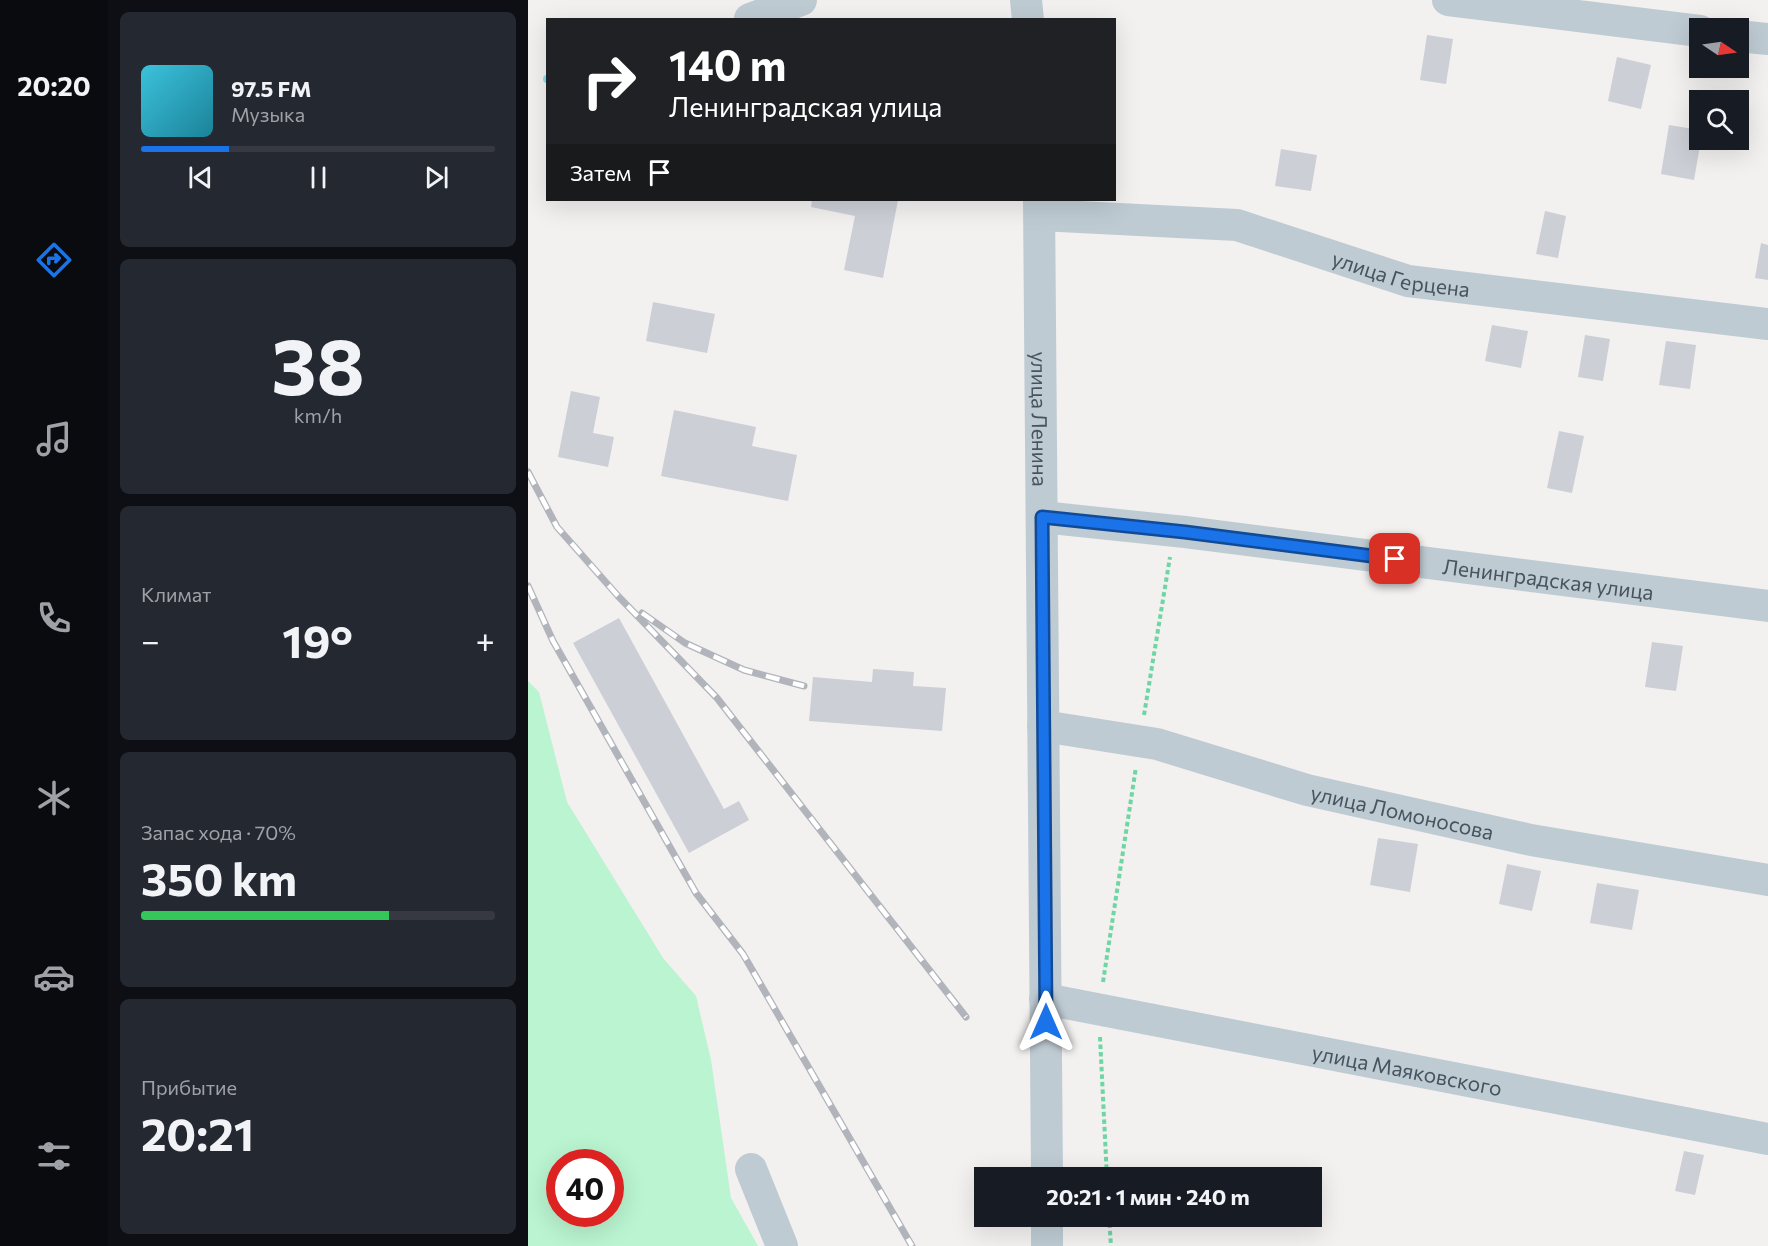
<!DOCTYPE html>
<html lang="ru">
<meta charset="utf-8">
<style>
body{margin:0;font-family:Commissioner,sans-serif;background:#242831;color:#f1f3f6;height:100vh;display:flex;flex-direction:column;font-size:22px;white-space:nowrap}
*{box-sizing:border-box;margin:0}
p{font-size:20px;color:#9ea1a6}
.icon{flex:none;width:33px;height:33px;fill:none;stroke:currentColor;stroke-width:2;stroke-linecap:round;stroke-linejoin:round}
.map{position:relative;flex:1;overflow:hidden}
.sheet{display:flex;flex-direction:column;gap:12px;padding:12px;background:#0d0f14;width:420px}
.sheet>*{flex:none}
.banner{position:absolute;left:18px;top:18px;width:570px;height:183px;border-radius:0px;box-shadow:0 6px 24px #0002;background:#202124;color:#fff;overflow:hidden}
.needle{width:39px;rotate:103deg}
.fabs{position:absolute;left:1161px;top:18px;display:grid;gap:12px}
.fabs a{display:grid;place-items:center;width:60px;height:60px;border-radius:0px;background:#171b24;box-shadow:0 6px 24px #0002;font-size:30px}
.speed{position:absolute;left:18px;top:1149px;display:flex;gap:12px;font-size:30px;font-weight:700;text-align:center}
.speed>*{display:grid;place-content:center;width:78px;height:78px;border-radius:50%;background:#171b24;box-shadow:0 6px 24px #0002;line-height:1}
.speed .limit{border:9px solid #d22;background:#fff;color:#111}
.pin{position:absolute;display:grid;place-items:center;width:51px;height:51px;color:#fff;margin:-26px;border-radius:12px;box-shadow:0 3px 9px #0006}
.me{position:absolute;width:66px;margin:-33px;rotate:0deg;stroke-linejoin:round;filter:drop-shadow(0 0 4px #0008)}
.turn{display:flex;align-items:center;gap:21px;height:126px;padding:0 24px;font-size:27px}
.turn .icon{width:78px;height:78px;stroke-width:2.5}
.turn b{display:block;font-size:42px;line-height:51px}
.then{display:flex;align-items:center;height:57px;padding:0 24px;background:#0003;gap:12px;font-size:22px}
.big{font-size:45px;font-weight:700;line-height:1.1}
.sheet .tile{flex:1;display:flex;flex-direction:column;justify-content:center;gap:9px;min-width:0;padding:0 21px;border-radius:9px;background:#242831}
.sheet .dial{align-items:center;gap:0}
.dial b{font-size:78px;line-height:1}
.song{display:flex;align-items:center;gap:18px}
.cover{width:72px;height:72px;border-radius:9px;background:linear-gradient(135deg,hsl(190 70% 55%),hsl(190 70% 35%))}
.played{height:6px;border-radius:3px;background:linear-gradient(90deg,#1a73e8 25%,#363941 25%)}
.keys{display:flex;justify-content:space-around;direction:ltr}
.heat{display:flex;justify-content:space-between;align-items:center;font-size:33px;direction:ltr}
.charge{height:9px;border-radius:4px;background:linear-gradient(90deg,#34c759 70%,#363941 0)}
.trip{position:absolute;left:446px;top:1167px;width:348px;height:60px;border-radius:0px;background:#171b24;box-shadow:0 6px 24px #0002;font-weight:700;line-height:60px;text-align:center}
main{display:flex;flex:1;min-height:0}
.dock{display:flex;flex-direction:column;width:108px;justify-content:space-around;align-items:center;background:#090b0e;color:#9ea1a6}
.dock .icon{width:42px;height:42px}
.dock .current{color:#1a73e8}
.dock b{font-size:27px;color:#f1f3f6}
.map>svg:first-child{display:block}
</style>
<main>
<nav class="dock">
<b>20:20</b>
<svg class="icon current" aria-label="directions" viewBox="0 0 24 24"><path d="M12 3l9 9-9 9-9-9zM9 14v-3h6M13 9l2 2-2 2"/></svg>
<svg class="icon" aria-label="music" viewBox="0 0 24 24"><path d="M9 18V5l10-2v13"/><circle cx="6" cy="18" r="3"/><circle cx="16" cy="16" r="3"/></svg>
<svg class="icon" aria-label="phone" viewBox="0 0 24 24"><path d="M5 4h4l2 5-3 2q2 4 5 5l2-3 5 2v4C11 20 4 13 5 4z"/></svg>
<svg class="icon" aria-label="climate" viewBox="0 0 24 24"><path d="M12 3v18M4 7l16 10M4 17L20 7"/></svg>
<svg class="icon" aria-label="car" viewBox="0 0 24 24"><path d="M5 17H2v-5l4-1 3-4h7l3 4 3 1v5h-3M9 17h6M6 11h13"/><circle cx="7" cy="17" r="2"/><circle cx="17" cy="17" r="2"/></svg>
<svg class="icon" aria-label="filters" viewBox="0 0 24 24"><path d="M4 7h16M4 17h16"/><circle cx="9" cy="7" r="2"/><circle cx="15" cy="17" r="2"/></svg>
</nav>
<section class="sheet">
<div class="tile">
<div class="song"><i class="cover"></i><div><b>97.5 FM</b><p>Музыка</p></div></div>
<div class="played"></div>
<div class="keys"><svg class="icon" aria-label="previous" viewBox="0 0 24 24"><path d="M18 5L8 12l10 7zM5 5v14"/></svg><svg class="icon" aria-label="pause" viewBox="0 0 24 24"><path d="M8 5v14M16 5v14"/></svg><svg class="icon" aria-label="next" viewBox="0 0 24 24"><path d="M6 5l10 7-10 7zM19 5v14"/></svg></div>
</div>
<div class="tile dial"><b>38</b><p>km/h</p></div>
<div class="tile"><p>Климат</p>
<div class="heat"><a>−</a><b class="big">19°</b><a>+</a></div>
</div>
<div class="tile"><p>Запас хода · 70%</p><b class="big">350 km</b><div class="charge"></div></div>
<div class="tile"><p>Прибытие</p><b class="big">20:21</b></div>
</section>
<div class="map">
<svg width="1240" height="1246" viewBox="0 0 1240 1246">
<rect width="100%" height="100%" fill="#f3f0f0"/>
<path fill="#baf4d0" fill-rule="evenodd" d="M0 681 11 692 39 802 135 958 168 996 183 1060 203 1198 230 1246H0ZM32 1162H82V1214H32Z"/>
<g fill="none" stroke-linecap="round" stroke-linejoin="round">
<path stroke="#83dff6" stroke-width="8" d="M19 79H20"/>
</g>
<path fill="#cccfd6" d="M899 35 925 39 918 84 892 80Z
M1089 57 1123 65 1113 109 1080 101Z
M1141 125 1172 130V140H1173L1166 180 1133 174Z
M753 149 789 155 783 191 747 186Z
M284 200H370L355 278 316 270 327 216 283 207Z
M1017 211 1038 216 1030 258 1008 254Z
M1233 243 1240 245V280L1227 278Z
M125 302 187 314 179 353 118 341Z
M964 325 1000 331 993 368 957 361Z
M1057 335 1082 339 1075 381 1050 377Z
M1138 341 1168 345 1162 389 1131 385Z
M43 391 72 397 65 433 86 437 80 467 30 457Z
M146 410 228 427 224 446 269 455 260 501 133 476Z
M1031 431 1056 436 1044 493 1019 488Z
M91 618 196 809 211 801 221 820 161 853 45 643Z
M1124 642 1155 646 1148 691 1117 687Z
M345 669 386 672 385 686 418 688 414 731 281 721 285 677 344 682Z
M850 838 890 844 882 892 842 885Z
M979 864 1013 871 1004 911 971 904Z
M1069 883 1111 890 1104 930 1062 923Z
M1156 1151 1176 1155 1167 1195 1147 1191Z"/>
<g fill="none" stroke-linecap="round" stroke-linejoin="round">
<path stroke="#6ed6a2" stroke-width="4" stroke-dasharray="4.5 3" stroke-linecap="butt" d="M616 715 642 557
M575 982 608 767
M572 1037 579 1178
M581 1216 583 1246"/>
<g stroke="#bfcbd3" stroke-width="32">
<path d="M498 0 500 20"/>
<path d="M920 0 1172 31"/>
<path d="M222 19 273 0"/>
<path d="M1210 36 1240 39"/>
<path id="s1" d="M511 200 519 1178"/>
<path id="s2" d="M512 215 709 225 880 281 1240 324"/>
<path id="s3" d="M514 517 657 532 1240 606"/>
<path id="s4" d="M515 726 629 744 779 790 1003 840 1240 880"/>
<path id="s5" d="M517 999 1240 1139"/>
<path d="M223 1169 254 1246"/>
<path d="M519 1216V1246"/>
</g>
<g stroke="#b1b5bb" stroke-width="7">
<path id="rail" d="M0 472 29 527 90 596 189 698 438 1017
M0 586 25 641 168 893 215 954 384 1246
M114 613 157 643 216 670 276 686"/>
</g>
<use href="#rail" stroke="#fff" stroke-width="4.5" stroke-dasharray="14" stroke-linecap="butt"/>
</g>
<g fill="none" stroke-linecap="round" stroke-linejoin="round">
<g stroke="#114b97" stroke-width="15">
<path id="route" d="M518 1022 514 517 657 532 867 559"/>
</g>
<use href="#route" stroke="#1a73e8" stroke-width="10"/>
</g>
<g text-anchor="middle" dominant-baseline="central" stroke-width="4.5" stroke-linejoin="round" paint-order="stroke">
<g font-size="21" fill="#465460" stroke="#fff">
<text stroke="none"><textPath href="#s2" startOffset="369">улица Герцена</textPath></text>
<text stroke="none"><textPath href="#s1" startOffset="219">улица Ленина</textPath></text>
<text stroke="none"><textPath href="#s3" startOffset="510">Ленинградская улица</textPath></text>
<text stroke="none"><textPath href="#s4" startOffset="370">улица Ломоносова</textPath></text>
<text stroke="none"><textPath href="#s5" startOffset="369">улица Маяковского</textPath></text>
</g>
</g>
</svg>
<div class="fabs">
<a><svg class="needle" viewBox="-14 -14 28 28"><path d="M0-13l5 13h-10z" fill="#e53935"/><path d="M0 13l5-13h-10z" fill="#9ea1a6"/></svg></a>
<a><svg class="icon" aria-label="search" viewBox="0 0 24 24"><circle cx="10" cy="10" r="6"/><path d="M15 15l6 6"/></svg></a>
</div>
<div class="speed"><div class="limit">40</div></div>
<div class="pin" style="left:867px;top:559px;background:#d93025"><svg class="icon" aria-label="arrive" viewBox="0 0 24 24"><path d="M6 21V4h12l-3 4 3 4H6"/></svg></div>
<svg class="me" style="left:518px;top:1022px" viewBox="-20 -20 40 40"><path d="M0-17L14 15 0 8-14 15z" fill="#1a73e8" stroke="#fff" stroke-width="4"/></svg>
<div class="trip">20:21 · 1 мин · 240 m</div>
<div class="banner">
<div class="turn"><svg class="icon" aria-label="right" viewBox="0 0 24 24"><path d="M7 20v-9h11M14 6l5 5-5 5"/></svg><div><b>140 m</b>Ленинградская улица</div></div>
<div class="then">Затем<svg class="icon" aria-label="arrive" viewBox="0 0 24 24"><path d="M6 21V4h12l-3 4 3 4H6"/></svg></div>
</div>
</div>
</main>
